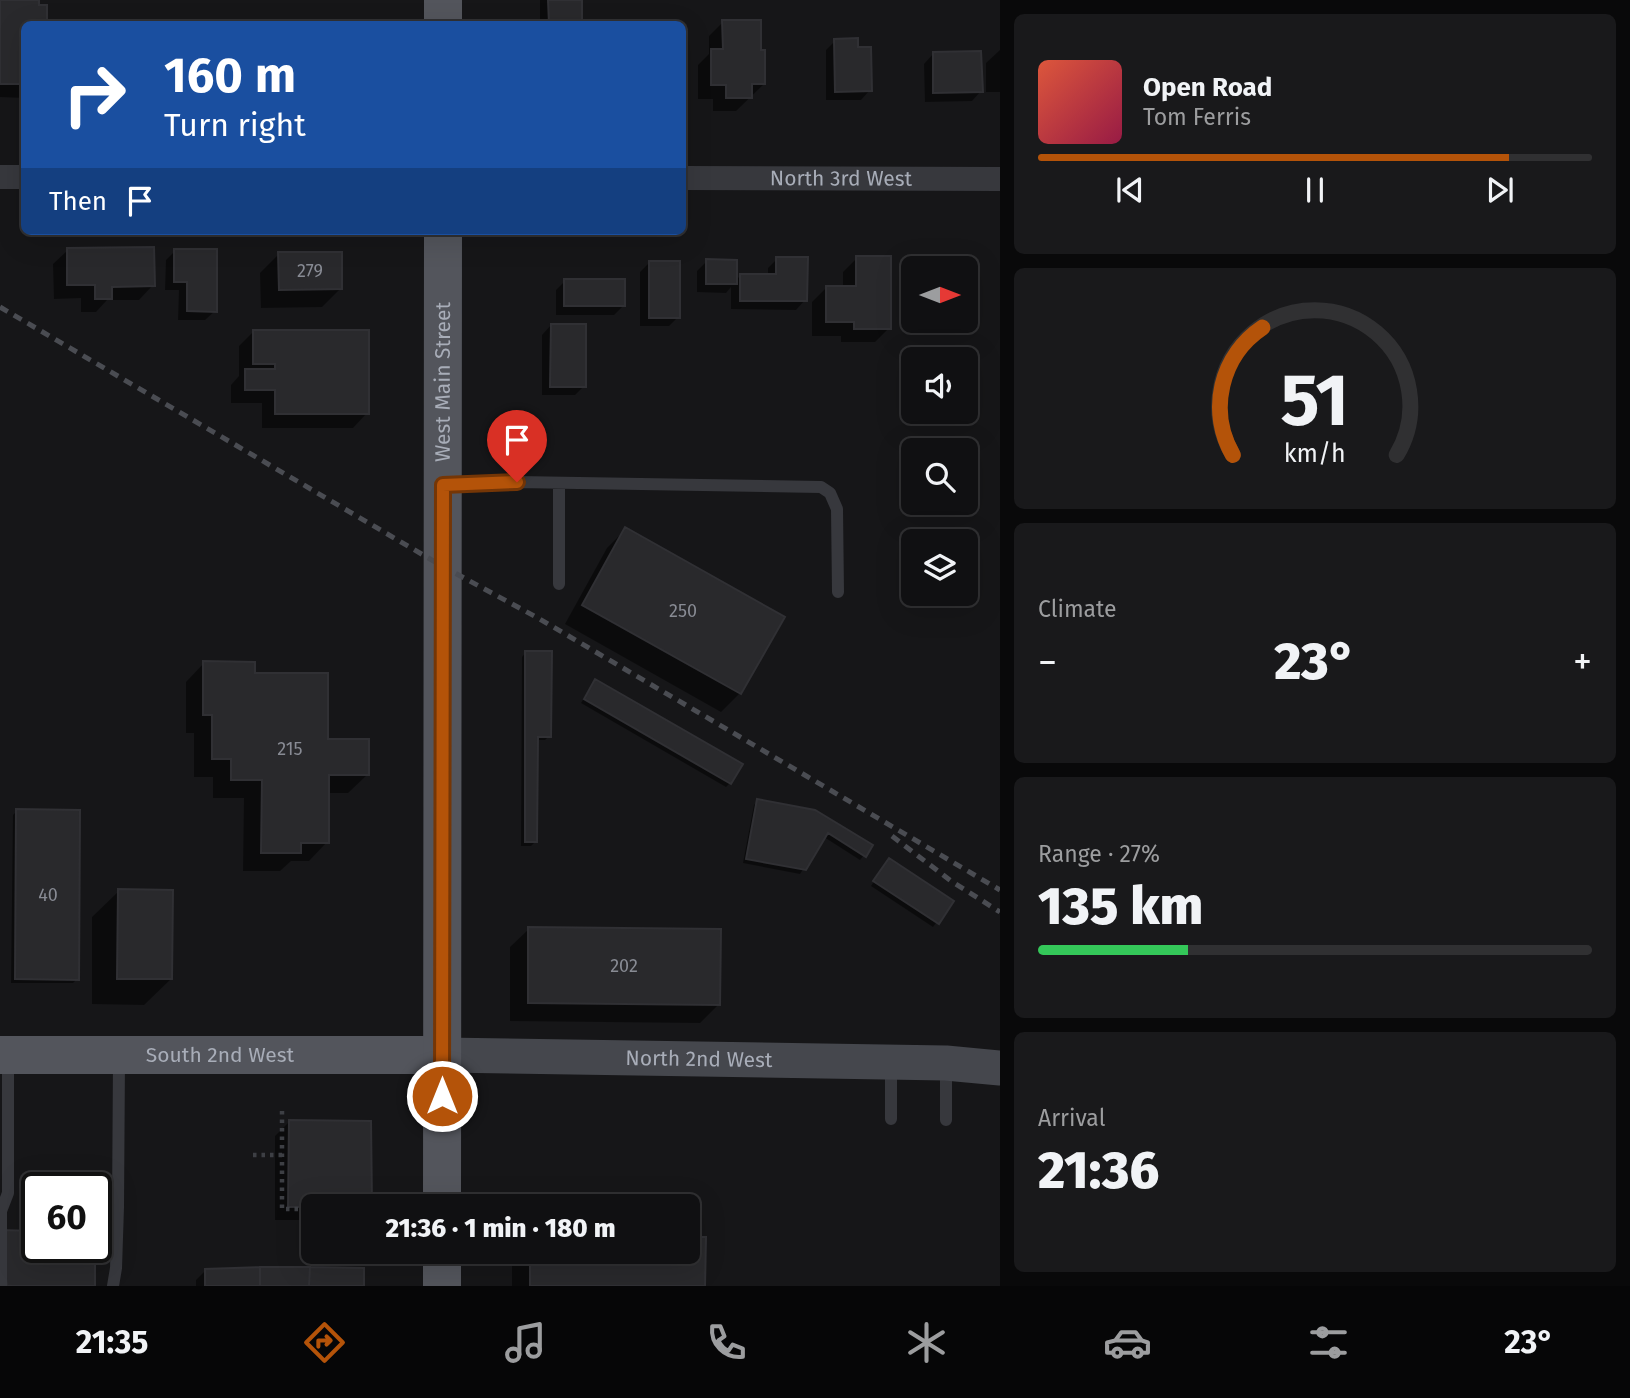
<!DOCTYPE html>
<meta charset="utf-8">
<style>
body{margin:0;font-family:"Fira Sans",sans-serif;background:#19191b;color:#f1f3f6;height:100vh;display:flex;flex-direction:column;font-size:26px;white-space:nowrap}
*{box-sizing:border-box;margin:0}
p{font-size:23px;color:#9c9d9f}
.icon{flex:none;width:38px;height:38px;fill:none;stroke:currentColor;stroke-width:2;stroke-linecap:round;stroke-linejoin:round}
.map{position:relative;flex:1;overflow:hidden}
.panel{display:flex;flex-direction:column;gap:14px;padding:14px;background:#09090a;width:630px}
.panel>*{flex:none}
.banner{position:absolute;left:21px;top:21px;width:665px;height:214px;border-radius:10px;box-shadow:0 7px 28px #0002,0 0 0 2px #303032;background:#1a4fa0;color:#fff;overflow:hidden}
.needle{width:46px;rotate:90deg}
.controls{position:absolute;left:901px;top:256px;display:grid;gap:14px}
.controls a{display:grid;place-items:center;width:77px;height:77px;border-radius:10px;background:#101012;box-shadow:0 7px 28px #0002,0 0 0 2px #303032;font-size:35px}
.speed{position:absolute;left:21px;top:1172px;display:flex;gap:14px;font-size:35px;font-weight:700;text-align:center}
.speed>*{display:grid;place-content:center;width:91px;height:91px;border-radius:50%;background:#101012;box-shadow:0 7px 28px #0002,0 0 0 2px #303032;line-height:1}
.speed .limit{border:4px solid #111;border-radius:10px;background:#fff;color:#111}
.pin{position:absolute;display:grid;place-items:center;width:60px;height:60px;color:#fff;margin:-72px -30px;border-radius:50% 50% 50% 0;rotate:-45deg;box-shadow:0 0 7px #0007}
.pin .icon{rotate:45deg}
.me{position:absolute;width:77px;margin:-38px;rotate:0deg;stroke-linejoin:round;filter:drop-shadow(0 0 5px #0008)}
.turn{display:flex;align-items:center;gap:24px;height:147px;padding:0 28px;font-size:32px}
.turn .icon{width:91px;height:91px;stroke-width:2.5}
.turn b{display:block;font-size:49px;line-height:60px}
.then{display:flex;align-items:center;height:66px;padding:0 28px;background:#0003;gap:14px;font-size:26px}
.big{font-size:52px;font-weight:800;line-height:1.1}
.panel .tile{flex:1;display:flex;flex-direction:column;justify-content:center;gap:10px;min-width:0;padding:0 24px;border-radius:10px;background:#19191b}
.panel .dial{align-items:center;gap:0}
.dial svg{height:182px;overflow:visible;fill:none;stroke:#303032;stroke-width:7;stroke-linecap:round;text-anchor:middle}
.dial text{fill:#f1f3f6;stroke:none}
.song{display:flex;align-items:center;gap:21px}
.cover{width:84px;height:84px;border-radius:10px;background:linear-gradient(135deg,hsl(10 70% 55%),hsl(340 70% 35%))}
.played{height:7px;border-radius:4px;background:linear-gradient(90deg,#b45309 85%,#303032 85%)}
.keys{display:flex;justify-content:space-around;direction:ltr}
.heat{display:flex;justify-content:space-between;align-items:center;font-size:38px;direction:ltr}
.charge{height:10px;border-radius:5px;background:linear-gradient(90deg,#34c759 27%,#303032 0)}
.trip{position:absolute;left:301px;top:1194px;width:399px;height:70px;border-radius:10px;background:#101012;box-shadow:0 7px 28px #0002,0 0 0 2px #303032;font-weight:800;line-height:70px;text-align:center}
.tab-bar{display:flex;height:112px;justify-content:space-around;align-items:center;background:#060607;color:#9c9d9f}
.tab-bar .icon{width:49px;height:49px}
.tab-bar .current{color:#b45309}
.tab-bar b{font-size:32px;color:#f1f3f6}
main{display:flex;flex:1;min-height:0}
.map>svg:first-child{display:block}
</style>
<main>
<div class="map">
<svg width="1000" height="1286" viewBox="0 0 1000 1286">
<rect width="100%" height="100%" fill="#161618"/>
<path fill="#0007" d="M0 0H37V7H46L45 24H24V98L0 97Z
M540 0H580L581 24H540Z
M723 22 760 52 764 84 736 111H713V99H698V65L709 54V36Z
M835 41 856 49 870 90 861 100H826V50Z
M1000 50V92H986V63Z
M933 54 981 91 972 101 925 102 924 64Z
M68 250 153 285 139 300H107L96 312H81V298L54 299 53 264Z
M175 251 215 311 205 320H178L179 290H165L166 260Z
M279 254 341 288 322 307 261 308 260 273Z
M857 258 889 328 875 342H841V336H812V302L826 288H843V272Z
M777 259 805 300 796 310 731 309V287L726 293 697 292V271L707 261 735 281 741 275H768V268Z
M650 262 678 317 669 326H640V272Z
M565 281 624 305 614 315H556V290Z
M551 325 584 386 575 395H542V335Z
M254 331 367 413 353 428H262V403H231V385L239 376V346Z
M626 529 740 693 721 712 565 624 607 548Z
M526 652 549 736 545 740H536L535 842 531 846H521L522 657Z
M204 663 253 675 367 775 348 793H327V842L309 861H291L280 871H243L244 798H213V777H194V733H186V682Z
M595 681 730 783 726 787 581 703Z
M758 801 815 811 864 855 860 860 824 837 800 874 743 863 754 805Z
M17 811 77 979 73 983H11L13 815Z
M885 865 951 902 933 927 871 886Z
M119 891 171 979 144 1005 92 1004V917Z
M529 929 719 1004 700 1023 510 1021V947Z
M289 1122 313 1206V1224L312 1220H275V1136Z
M688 1238 704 1239V1286H512V1256L517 1251H688Z
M206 1270 362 1286H196V1280Z"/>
<path fill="#29292c" stroke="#303034" stroke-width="2" d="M0 0H39V5H47V24H24V84H0Z
M548 0H582V24H549Z
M722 20H761V50H765V84H752V98H726V85H711V49H723Z
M858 38V47H871L872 91 835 92 834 39Z
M981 51 983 92 933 93V52Z
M154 247 155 286 112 287V299H95V285H67V248Z
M174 249H217V312L187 311V282H174Z
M278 252H342V289L279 290Z
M856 256H891V329H854V322H826V286H856Z
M776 257H808L807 301H740V274H776Z
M706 259 737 260V284H706Z
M649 261H680V318H649Z
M564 279H625V306H564Z
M551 324H586V387H550Z
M253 330H369V414H275V390H245V369H275V364H253Z
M625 527 785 617 741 694 582 605Z
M525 651H552L551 737H538L537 842H525Z
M203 661 255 662V673H328V739H369V775H329V843H301V853H261L262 780H231V759H212V715H203Z
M595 679 743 764 731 784 584 699Z
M757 799 815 810 873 845 866 857 828 833 806 870 746 859Z
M16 809 80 810 79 980 15 979Z
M889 858 954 901 939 924 873 881Z
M118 889 173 890 172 979H117Z
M528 927 721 929 720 1005 528 1003Z
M289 1120 371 1121 372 1206 288 1207Z
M647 1197 658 1206H639Z
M33 1225H37V1248H95V1286H7L0 1230 33 1231Z
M688 1237H706L705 1286H530V1251H688Z
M260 1267V1286H205V1269Z
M260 1267H310L309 1286H260Z
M310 1267 364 1268V1286H309Z"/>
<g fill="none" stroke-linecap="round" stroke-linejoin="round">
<path stroke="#3d3f44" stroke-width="4.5" stroke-dasharray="3.5 5" stroke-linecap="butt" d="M282 1111V1209H313
M253 1155H282"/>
<path stroke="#37383d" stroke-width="12" d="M559 483V584
M447 485 517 482 821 487 830 493 837 509 838 592
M891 1063V1119
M946 1063V1120
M1 1286V1211L8 1193V1059
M113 1286 116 1268 118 1207 119 1059"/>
<g stroke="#37383d" stroke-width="24">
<path d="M0 177H24"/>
<path id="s1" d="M682 178 1000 179"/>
</g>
<path stroke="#45474d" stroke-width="35" id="s2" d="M442 1055 946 1063 1000 1068"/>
<g stroke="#53555c" stroke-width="38">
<path d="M443 24V0"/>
<path id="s3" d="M0 1055H442"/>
<path id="s4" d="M442 1206 443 231"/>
<path d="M442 1251V1286"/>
</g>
<path stroke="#4a4c52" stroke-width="5" stroke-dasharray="9 7" stroke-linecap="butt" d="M0 307 442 566 538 618 1000 890
M892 836 951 881 1000 912"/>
</g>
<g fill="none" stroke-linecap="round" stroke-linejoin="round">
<g stroke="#753606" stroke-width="18">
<path id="route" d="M442 1096 443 485 517 482"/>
</g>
<use href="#route" stroke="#b45309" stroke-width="12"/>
</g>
<g text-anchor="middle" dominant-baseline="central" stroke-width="7" stroke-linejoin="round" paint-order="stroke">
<g font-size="18" fill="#888b94">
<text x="310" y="271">279</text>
<text x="683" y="611">250</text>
<text x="290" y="749">215</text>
<text x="48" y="895">40</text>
<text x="624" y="966">202</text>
</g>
<g font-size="21" fill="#a8adb8" stroke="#111113">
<text stroke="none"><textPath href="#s1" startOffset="159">North 3rd West</textPath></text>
<text stroke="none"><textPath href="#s4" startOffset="824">West Main Street</textPath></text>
<text stroke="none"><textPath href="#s3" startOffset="220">South 2nd West</textPath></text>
<text stroke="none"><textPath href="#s2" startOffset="257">North 2nd West</textPath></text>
</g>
</g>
</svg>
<div class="controls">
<a><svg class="needle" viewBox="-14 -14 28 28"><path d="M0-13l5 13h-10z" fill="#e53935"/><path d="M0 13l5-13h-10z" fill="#9c9d9f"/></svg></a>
<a><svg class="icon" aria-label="sound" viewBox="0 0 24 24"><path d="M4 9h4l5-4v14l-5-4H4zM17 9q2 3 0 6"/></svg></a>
<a><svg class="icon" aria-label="search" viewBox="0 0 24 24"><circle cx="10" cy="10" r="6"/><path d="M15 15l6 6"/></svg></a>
<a><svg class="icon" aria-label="layers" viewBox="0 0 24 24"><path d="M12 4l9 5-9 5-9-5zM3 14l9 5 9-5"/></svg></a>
</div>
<div class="speed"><div class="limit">60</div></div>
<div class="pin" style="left:517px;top:482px;background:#d93025"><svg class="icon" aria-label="arrive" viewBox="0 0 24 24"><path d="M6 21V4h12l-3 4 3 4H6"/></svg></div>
<svg class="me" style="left:442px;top:1096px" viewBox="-20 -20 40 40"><circle r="17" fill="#b45309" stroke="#fff" stroke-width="3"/><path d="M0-11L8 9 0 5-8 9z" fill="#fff"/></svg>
<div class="trip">21:36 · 1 min · 180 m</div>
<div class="banner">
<div class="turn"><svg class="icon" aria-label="right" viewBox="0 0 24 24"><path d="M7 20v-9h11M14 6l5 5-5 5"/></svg><div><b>160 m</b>Turn right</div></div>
<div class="then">Then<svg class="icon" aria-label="arrive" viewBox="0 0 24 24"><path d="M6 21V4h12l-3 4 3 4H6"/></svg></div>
</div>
</div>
<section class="panel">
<div class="tile">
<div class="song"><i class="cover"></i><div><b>Open Road</b><p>Tom Ferris</p></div></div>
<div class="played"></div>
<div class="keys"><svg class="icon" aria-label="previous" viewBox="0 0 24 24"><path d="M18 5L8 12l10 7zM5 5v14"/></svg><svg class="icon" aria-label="pause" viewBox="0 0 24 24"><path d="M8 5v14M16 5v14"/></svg><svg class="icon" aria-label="next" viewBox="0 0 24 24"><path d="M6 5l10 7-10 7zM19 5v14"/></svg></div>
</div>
<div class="tile dial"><svg viewBox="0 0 100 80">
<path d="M14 69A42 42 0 1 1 86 69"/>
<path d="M14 69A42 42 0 0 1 27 13" stroke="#b45309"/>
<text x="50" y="56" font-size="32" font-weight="700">51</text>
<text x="50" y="72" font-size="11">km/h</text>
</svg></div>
<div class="tile"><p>Climate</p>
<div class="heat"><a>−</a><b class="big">23°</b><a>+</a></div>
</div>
<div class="tile"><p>Range · 27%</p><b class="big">135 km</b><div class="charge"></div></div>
<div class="tile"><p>Arrival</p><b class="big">21:36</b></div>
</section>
</main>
<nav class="tab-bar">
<b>21:35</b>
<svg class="icon current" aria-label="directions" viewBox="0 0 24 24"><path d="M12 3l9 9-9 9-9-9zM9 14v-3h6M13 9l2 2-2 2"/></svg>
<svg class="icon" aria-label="music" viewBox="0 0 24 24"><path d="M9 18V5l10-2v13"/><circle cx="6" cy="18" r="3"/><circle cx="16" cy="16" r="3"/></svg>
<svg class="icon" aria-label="phone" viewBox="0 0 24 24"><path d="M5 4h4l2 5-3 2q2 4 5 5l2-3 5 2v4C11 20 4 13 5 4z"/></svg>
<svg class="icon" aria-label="climate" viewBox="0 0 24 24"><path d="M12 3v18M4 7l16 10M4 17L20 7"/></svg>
<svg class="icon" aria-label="car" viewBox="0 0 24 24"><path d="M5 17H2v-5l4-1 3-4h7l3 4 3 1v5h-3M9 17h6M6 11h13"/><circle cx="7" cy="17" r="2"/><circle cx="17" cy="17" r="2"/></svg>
<svg class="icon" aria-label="filters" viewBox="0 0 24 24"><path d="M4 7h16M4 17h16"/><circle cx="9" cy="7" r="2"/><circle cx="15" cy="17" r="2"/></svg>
<b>23°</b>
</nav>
